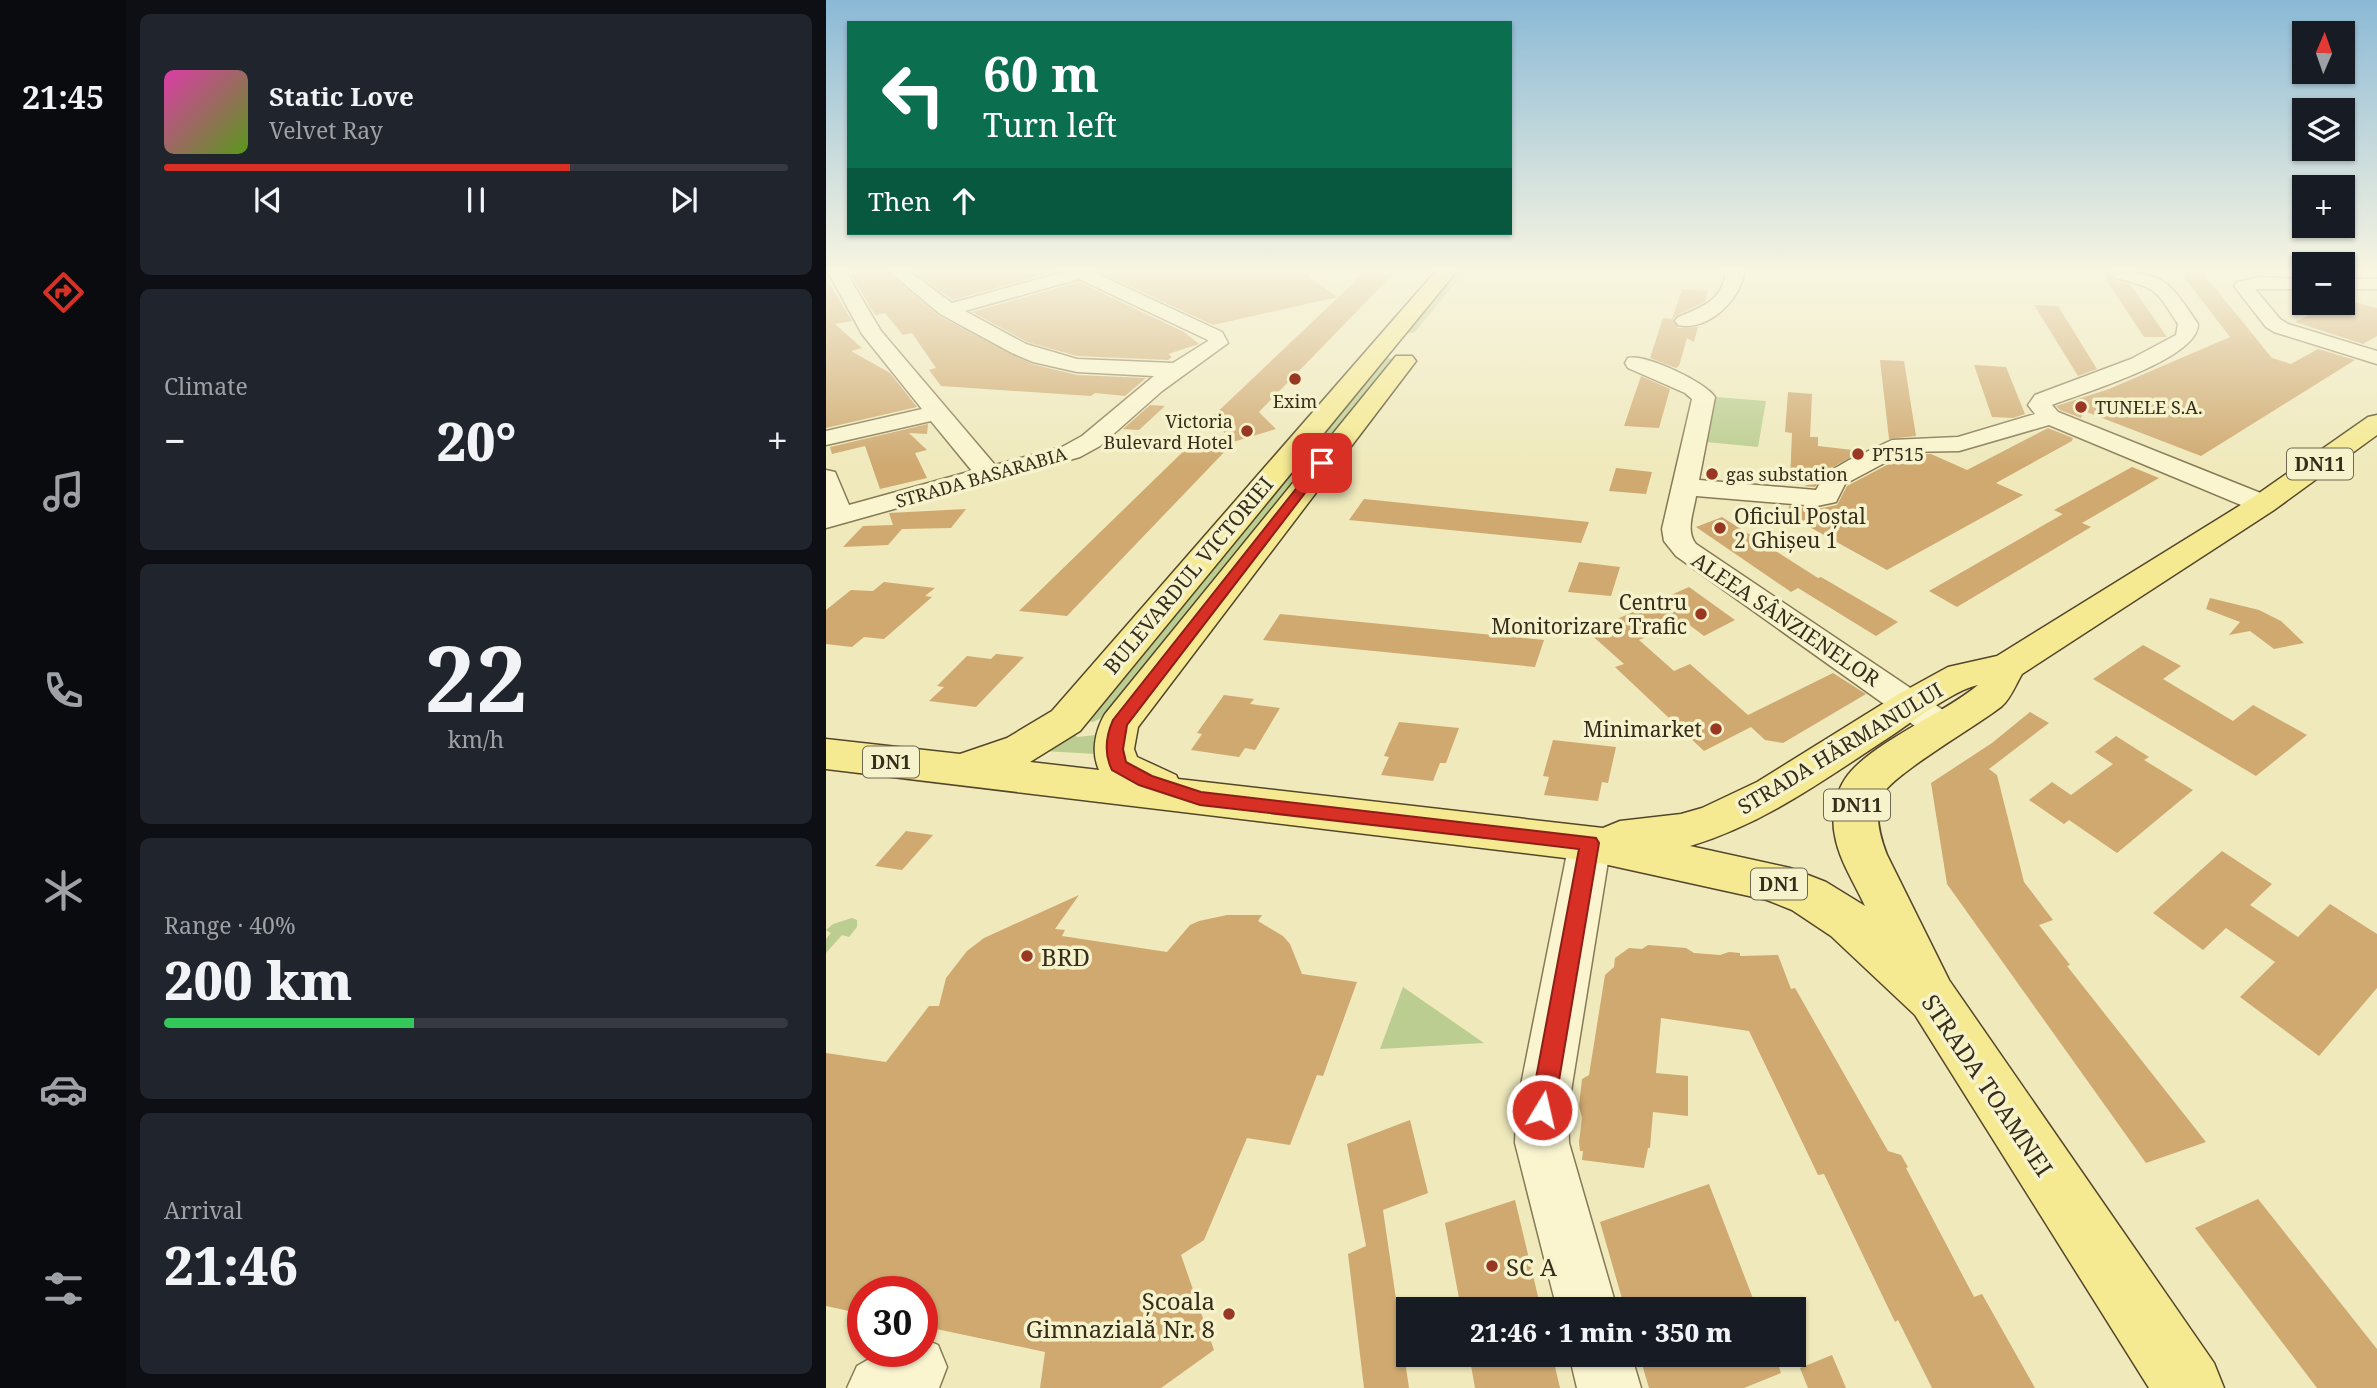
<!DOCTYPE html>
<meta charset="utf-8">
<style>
body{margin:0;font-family:"Noto Serif",serif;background:#20242c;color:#f1f3f6;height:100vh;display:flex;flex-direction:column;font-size:26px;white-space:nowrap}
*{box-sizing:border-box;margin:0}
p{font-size:23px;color:#9ea1a6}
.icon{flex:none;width:38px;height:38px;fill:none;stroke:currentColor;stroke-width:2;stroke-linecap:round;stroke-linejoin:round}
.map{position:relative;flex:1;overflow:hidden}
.side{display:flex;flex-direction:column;gap:14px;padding:14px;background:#0d0f14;width:700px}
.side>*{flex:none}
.banner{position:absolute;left:21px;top:21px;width:665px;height:214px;border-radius:0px;box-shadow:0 2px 5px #0004;background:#0b6e4f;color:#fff;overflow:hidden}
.needle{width:46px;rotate:2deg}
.buttons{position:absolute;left:1466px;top:21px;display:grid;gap:14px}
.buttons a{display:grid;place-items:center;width:63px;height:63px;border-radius:0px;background:#171b24;box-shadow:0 2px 5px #0004;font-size:35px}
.speed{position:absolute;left:21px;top:1276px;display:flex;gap:14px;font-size:35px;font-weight:700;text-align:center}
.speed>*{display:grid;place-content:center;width:91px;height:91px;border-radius:50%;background:#171b24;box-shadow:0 2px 5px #0004;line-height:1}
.speed .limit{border:10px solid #d22;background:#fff;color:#111}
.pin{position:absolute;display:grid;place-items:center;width:60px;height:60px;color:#fff;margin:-30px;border-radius:14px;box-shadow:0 4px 10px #0006}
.me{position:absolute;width:77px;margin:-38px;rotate:9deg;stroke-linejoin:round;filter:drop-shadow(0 0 5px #0008)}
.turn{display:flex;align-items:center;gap:24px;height:147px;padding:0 21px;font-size:32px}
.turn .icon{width:91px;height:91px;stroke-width:2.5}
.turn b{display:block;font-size:49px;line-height:60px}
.then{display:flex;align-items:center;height:66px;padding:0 21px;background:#0003;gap:14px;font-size:26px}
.big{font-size:52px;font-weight:800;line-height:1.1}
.side .tile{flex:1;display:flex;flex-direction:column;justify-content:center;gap:10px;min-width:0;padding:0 24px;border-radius:10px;background:#20242c}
.side .dial{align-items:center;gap:0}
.dial b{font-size:91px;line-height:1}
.song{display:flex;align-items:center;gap:21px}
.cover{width:84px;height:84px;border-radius:10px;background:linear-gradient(135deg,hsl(320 70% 55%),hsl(90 70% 35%))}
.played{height:7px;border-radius:4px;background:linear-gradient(90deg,#d93025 65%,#363941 65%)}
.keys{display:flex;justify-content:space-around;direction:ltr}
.heat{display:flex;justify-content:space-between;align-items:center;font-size:38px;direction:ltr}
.charge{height:10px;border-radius:5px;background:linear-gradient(90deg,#34c759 40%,#363941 0)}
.trip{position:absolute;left:570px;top:1297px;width:410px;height:70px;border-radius:0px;background:#171b24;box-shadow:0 2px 5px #0004;font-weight:800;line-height:70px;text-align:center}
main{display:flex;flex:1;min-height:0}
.dock{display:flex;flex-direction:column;width:126px;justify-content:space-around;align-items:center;background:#090b0e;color:#9ea1a6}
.dock .icon{width:49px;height:49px}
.dock .on{color:#d93025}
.dock b{font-size:32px;color:#f1f3f6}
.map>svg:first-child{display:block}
</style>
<main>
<nav class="dock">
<b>21:45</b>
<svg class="icon on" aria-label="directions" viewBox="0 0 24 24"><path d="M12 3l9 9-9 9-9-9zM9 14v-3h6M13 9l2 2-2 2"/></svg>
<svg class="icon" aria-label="music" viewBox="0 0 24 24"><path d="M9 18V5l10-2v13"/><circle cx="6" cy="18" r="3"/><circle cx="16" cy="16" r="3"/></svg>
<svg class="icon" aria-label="phone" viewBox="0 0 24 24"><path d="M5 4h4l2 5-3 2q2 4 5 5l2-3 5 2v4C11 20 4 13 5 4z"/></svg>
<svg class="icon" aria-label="climate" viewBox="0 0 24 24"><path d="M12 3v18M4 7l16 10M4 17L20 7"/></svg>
<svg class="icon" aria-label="car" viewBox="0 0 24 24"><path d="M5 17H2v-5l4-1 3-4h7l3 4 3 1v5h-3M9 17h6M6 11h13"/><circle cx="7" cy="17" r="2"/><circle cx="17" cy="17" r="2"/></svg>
<svg class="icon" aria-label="filters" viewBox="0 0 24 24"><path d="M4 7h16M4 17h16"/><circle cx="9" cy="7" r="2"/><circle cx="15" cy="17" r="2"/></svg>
</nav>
<section class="side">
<div class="tile">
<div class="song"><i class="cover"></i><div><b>Static Love</b><p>Velvet Ray</p></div></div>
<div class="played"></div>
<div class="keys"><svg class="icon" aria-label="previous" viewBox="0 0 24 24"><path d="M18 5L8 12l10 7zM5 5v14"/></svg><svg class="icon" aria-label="pause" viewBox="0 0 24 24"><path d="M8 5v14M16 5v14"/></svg><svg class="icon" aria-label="next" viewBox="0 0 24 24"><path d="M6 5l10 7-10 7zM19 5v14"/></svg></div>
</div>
<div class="tile"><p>Climate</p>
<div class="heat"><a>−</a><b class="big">20°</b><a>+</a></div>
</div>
<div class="tile dial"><b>22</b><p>km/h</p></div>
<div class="tile"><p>Range · 40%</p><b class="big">200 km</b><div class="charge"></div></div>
<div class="tile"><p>Arrival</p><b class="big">21:46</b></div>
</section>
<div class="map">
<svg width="1551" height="1388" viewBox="0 0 1551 1388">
<rect width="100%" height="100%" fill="#efe9bc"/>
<path fill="#bbcd90" d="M629 272H638L589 332 580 334Z
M562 358 567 359 277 717 267 722 261 720 557 360Z
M890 397 940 401 932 447 880 442Z
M243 733 252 737 269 735 271 754 217 751Z
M26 918 31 920V927L23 937 16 935 0 953V939L5 933 0 930 7 924Z
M577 987 658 1043 554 1049Z"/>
<path fill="#cfa970" d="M31 272H61L113 316 206 364 251 375 320 378 299 396 269 393 265 396 115 386 103 370 110 368 86 333 77 335 59 313 49 315 24 273Z
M88 272H228L127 300Z
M273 272H483V277L512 297 387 325Z
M539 272H569L433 412 450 429 407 442 385 418Z
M1275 272H1286L1289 281 1304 284 1341 337H1318Z
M1354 272H1376L1446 358 1465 364 1492 349 1529 360 1375 456 1258 411 1255 418 1234 410 1230 406 1283 389 1404 337Z
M0 278 26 321 9 324 36 348 25 351 64 373 91 407 0 428Z
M253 282 358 332 373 344 342 354 346 357 342 360 251 356 201 342 146 312Z
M856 289 882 291 879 302 851 315 847 319 852 328 872 327 868 342 861 338 853 366 850 368 824 358 837 318 846 319Z
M1517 299 1551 308V336L1537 344 1469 322 1507 303H1517Z
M1208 305 1232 306 1271 369 1252 376Z
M1054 360 1078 361 1090 436 1063 439Z
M1148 365 1180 367 1199 414 1187 418 1166 417Z
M815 376 844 389 833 428 798 426Z
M962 392 986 394 984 437H992V446L1036 451 998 472 989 487 978 486 988 483 964 482 966 433 959 432Z
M324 405 339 406 313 430 297 429Z
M102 424 101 434 83 433 101 450 89 453 101 478 54 489 39 446 6 454 4 447Z
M1222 428 1247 438 1246 441 1170 483 1197 495 1061 570 962 515 963 506 991 509 1011 505 1021 486 1080 455 1105 454 1141 470Z
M367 442 405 445 241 616 193 611Z
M1306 467 1333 478 1256 523 1265 527 1131 607 1103 591 1237 514 1245 518 1228 510Z
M790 468 826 472 820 494 783 491Z
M538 499 763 522 755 543 523 520Z
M140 509 125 528 76 529 62 545 17 547 37 526 67 525 63 513Z
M896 517 992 578 995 577 1072 622 1050 636 972 588 965 592 870 527Z
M753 562 794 567 785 596 742 592Z
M58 582 109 588 99 596 106 597 58 639 38 637 26 647 0 644V610L25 590 47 591Z
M863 587 909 620 878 636 857 620 813 640 848 671 864 664 922 715 1007 673 1040 694 957 743 939 740 925 727 878 751 789 667 798 664 762 632Z
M1384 598 1433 610 1455 621 1478 643 1448 649 1424 631 1403 635 1414 622 1380 609Z
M454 614 718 640 709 667 437 640Z
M1317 645 1355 666 1337 679 1407 721 1427 705 1481 735 1430 776 1267 679Z
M170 654 198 657 150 707 103 701 118 687 111 686 141 656 165 659Z
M398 695 428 699 424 704 454 708 429 750 419 748 413 757 365 750 376 734 371 733Z
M1204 712 1223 723 1163 769 1171 775 1198 882 1227 920 1213 925 1244 965 1241 966 1380 1142 1320 1163 1121 884 1105 783 1166 743Z
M573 722 633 728 620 763H614L607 781 555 775 563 757 558 756Z
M1290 736 1323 757 1318 760 1367 790 1291 853 1243 820 1238 824 1203 800 1226 782 1245 795 1287 764 1269 752Z
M727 740 790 747 782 783 776 782 772 801 718 795 723 777 717 776Z
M80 831 107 835 76 870 49 866Z
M1396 851 1446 884 1424 905 1472 937 1504 904 1551 934V988L1493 1056 1414 997 1449 962 1400 928 1377 950 1327 913Z
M253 895 229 929 239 930 236 936 341 952 364 925 373 921 401 915H436L432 921 457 936 464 944 476 974 531 982 497 1076 491 1075 464 1145 421 1138 378 1240 355 1255 388 1350 335 1388H214L219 1352 96 1326V1292H37V1314L0 1306V1053L60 1062 103 1006H113L120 978 141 951 158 938Z
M822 945 860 948 868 953 894 955 903 952 914 953V956L952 955 965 989 969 988 1062 1151 1075 1155 1082 1167 1080 1168 1148 1297 1156 1294 1209 1388H1106L1072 1320 1069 1322 998 1174 992 1175 923 1031 835 1018 830 1073 862 1076V1116L827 1112 824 1148H822L818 1168 756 1160 757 1151H754L753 1142 756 1118 753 1106 756 1079 763 1075 779 975 788 967 789 958 803 948 816 949Z
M584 1120 602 1193 557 1210 583 1388H538L522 1254 540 1246 521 1144Z
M883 1184 931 1309H799L774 1222Z
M1432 1199 1551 1349V1388H1491L1369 1228Z
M689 1200 715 1309H635L619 1223Z
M643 1354H726L734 1388H649Z
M813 1354H948L955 1373 918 1388H823Z
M1006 1355 1020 1388H982L974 1368Z"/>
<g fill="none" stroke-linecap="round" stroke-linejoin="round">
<g stroke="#877955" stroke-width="3">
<path id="minor" d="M2 272H20L55 331 169 465 236 447 256 436 328 376 251 372 207 362 186 353 114 314 64 272H84L126 303 238 272H267L396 332 402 343 336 391 274 446 254 457 0 528V470L9 472 23 505 146 471 105 421 0 445V431L96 409 36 334ZM253 279 382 340V341L347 363 251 359 200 344 139 311Z
M900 272H918C915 300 881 332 852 325L849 321 852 317C876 307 896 301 900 272Z
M1288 272C1339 272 1345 284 1372 324 1373 359 1256 393 1226 405L1232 412 1447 498 1451 504 1447 510 1437 512 1427 510 1223 425 1133 451 1079 452 1019 484 1010 502 991 506 870 496C868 511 859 531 870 544L1129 718 1134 727 1129 736 1116 740 1103 736 850 556 838 541 836 529 866 399 859 393 802 368 799 363 802 358C820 354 879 382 889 397L873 480 990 490 999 474 1023 460 1066 440 1132 437 1209 414 1202 405 1209 395 1305 359 1350 335 1352 324C1330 289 1330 288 1290 278Z
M1434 277 1479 279V289H1429L1454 319 1462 324 1551 351V364L1448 332 1440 327 1408 286 1411 282Z
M1517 279H1551V289H1517Z
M764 827 779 832 785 843 742 1110 743 1143 791 1309H731L689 1143 690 1110 743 843 749 832Z
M96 1338 112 1345 121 1367 113 1388H21L31 1366 57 1351H96Z
M743 1354H805L815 1388H751Z"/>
</g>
<g stroke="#54462a" stroke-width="3">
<path id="major" d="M609 272H630L254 731 204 762 273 770C265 752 269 731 279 714L570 356H586L590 361 312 727 308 749 311 757 350 775 352 779 777 828 794 821 855 814 876 808 931 782 1071 695 1122 667 1171 656 1426 498 1542 417 1551 415V435L1448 510 1196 674C1190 684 1185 698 1176 706 1154 724 1063 776 1055 797 1048 816 1054 837 1061 855L1123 980 1388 1363 1398 1388H1323L1089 1015 1005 936 966 910 941 900 764 861 0 769V739L134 754 181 738 226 711ZM1152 685C1119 713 1041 745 1019 779 1009 794 1005 818 1009 836 1013 860 1029 884 1039 906L1000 882 964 868 864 846C940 823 999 779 1065 736 1086 722 1128 690 1152 685Z"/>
</g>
<use href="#minor" fill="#faf5cf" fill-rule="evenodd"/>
<use href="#major" fill="#f5e991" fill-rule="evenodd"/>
</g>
<linearGradient id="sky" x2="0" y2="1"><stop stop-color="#8bb9d6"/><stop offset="0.58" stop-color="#f8f5e1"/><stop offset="1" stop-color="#f8f5e1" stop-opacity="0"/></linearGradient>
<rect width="1551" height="466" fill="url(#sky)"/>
<path fill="#d93025" stroke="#8d1f18" stroke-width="2" d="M492 461 502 463 301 725 297 749 300 762 326 776 375 792 770 838 773 843 728 1110 724 1118 716 1121 708 1118 704 1110 753 849 374 805 313 785 286 770C278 754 280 736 287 720Z"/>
<g fill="#983823" stroke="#f6f2cc" stroke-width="2.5">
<circle cx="469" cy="379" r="7"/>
<circle cx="1255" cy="407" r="7"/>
<circle cx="421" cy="431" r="7"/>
<circle cx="1032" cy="454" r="7"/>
<circle cx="886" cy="474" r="7"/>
<circle cx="894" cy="528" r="7"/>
<circle cx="875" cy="614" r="7"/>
<circle cx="890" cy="729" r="7"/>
<circle cx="201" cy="956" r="7"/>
<circle cx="666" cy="1266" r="7"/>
<circle cx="403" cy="1314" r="7"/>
</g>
<g text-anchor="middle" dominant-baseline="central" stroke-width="7" stroke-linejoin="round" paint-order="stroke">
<g font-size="18" fill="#362d1b" stroke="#f6f2cc" text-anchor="start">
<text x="469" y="401" text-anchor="middle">Exim</text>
<text x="1269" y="407">TUNELE S.A.</text>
<text x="407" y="421" text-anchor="end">Victoria<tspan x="407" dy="21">Bulevard Hotel</tspan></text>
<text x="1046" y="454">PT515</text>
<text x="900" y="474">gas substation</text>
</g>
<g font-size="18" fill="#362d1b" stroke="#f6f2cc">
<text transform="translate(155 477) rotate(-16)">STRADA BASARABIA</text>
</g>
<g fill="#f6f2cc" stroke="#706850" stroke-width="2">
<rect x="1461" y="448.5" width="66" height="31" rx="5"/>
<rect x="37" y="746.5" width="56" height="31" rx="5"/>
<rect x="998" y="789.5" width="66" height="31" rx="5"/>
<rect x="925" y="868.5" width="56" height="31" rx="5"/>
</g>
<g font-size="19" font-weight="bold" fill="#362d1b">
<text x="1494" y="464">DN11</text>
<text x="65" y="762">DN1</text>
<text x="1031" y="805">DN11</text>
<text x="953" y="884">DN1</text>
</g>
<g font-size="21" fill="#362d1b" stroke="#f6f2cc" text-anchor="end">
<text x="908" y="516" text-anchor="start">Oficiul Poștal<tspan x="908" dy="24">2 Ghișeu 1</tspan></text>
<text x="861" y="602">Centru<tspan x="861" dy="24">Monitorizare Trafic</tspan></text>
<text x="876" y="729">Minimarket</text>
</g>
<g font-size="21" fill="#362d1b" stroke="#f6f2cc">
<text transform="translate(362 575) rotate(-50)">BULEVARDUL VICTORIEI</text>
<text transform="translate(960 619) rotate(34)">ALEEA SÂNZIENELOR</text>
<text transform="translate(1014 748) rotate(-31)">STRADA HĂRMANULUI</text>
</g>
<g font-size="24" fill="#362d1b" stroke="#f6f2cc" text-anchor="start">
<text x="215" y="956">BRD</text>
<text x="680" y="1266">SC A</text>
<text x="389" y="1300" text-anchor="end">Școala<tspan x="389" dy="28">Gimnazială Nr. 8</tspan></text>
</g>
<g font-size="24" fill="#362d1b" stroke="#f6f2cc">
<text transform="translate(1162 1085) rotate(56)">STRADA TOAMNEI</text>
</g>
</g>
</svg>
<div class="buttons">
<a><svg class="needle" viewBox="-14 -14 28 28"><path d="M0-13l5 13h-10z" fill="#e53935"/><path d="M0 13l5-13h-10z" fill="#9ea1a6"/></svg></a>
<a><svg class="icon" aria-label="layers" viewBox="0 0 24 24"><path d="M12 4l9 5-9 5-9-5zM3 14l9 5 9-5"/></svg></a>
<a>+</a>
<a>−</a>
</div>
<div class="speed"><div class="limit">30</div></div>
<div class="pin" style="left:496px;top:463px;background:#d93025"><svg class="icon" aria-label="arrive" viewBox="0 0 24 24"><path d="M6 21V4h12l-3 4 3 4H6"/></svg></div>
<svg class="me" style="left:716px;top:1110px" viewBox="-20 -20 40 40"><circle r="17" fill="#d93025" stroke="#fff" stroke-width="3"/><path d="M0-11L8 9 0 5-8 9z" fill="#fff"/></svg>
<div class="trip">21:46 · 1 min · 350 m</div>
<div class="banner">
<div class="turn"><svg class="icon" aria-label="left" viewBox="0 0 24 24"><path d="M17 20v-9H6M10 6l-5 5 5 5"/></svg><div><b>60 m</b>Turn left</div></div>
<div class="then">Then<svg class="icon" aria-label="ahead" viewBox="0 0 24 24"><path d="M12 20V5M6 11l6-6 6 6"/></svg></div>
</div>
</div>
</main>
